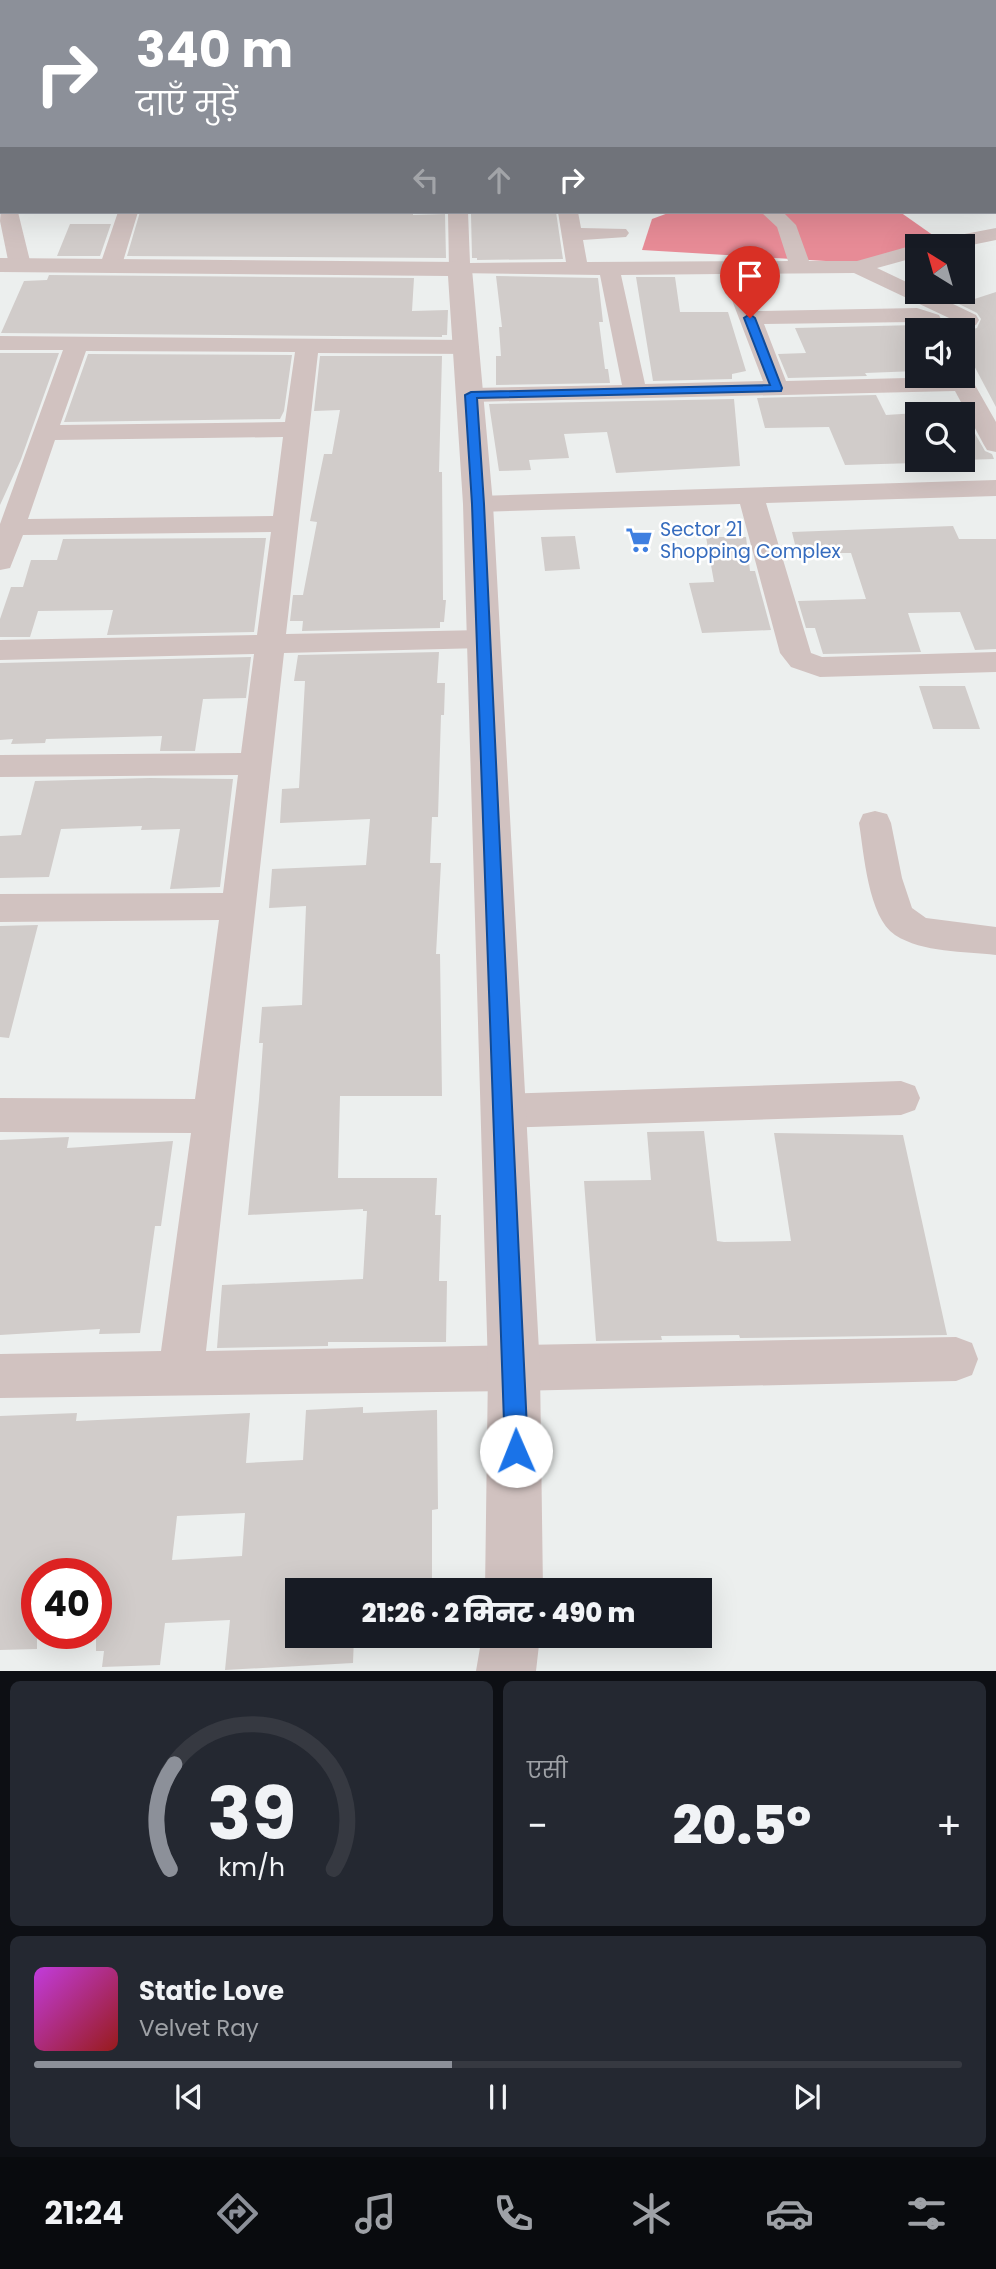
<!DOCTYPE html>
<html lang="hi">
<meta charset="utf-8">
<style>
body{margin:0;font-family:Poppins,"Noto Sans Devanagari",sans-serif;background:#242831;color:#f1f3f6;height:100vh;display:flex;flex-direction:column;font-size:26px;white-space:nowrap}
*{box-sizing:border-box;margin:0}
p{font-size:23px;color:#9ea1a6}
.icon{flex:none;width:38px;height:38px;fill:none;stroke:currentColor;stroke-width:2;stroke-linecap:round;stroke-linejoin:round}
.map{position:relative;height:1671px;overflow:hidden}
.details{display:flex;flex-direction:column;gap:10px;padding:10px;background:#0d0f14;flex:1}
.details>*{flex:none}
.hud{position:absolute;left:0px;top:0px;width:998px;height:214px;box-shadow:0 7px 28px #0002;background:#8c9099;color:#fff;overflow:hidden}
.needle{width:46px;rotate:323deg}
.tools{position:absolute;left:905px;top:234px;display:grid;gap:14px}
.tools a{display:grid;place-items:center;width:70px;height:70px;border-radius:0px;background:#171b24;box-shadow:0 7px 28px #0002;font-size:35px}
.speed{position:absolute;left:21px;top:1558px;display:flex;gap:14px;font-size:35px;font-weight:700;text-align:center}
.speed>*{display:grid;place-content:center;width:91px;height:91px;border-radius:50%;background:#171b24;box-shadow:0 7px 28px #0002;line-height:1}
.speed .limit{border:10px solid #d22;background:#fff;color:#111}
.pin{position:absolute;display:grid;place-items:center;width:60px;height:60px;color:#fff;margin:-72px -30px;border-radius:50% 50% 50% 0;rotate:-45deg;box-shadow:0 0 7px #0007}
.pin .icon{rotate:45deg}
.me{position:absolute;width:77px;margin:-38px;rotate:359deg;stroke-linejoin:round;filter:drop-shadow(0 0 5px #0008)}
.turn{display:flex;align-items:center;gap:24px;height:147px;padding:0 21px;font-size:32px}
.turn .icon{width:91px;height:91px;stroke-width:2.5}
.turn b{display:block;font-size:49px;line-height:60px}
.lanes{display:flex;align-items:center;height:66px;padding:0 21px;background:#0003;justify-content:center;gap:35px;direction:ltr}
.lanes .off{opacity:.35}
.big{font-size:52px;font-weight:800;line-height:1.1}
.details .tile{flex:1;display:flex;flex-direction:column;justify-content:center;gap:10px;min-width:0;padding:0 24px;border-radius:10px;background:#242831}
.details .dial{align-items:center;gap:0}
.dial svg{height:182px;overflow:visible;fill:none;stroke:#363941;stroke-width:7;stroke-linecap:round;text-anchor:middle}
.dial text{fill:#f1f3f6;stroke:none}
.song{display:flex;align-items:center;gap:21px}
.cover{width:84px;height:84px;border-radius:10px;background:linear-gradient(135deg,hsl(290 70% 55%),hsl(0 70% 35%))}
.played{height:7px;border-radius:4px;background:linear-gradient(90deg,#8c9099 45%,#363941 45%)}
.keys{display:flex;justify-content:space-around;direction:ltr}
.heat{display:flex;justify-content:space-between;align-items:center;font-size:38px;direction:ltr}
.details .tiles{flex:1;display:grid;gap:10px;grid-template-columns:1fr 1fr}
.tile:last-child{grid-column:span 2}
.trip{position:absolute;left:285px;top:1578px;width:427px;height:70px;border-radius:0px;background:#171b24;box-shadow:0 7px 28px #0002;font-weight:800;line-height:70px;text-align:center}
.tabs{display:flex;height:112px;justify-content:space-around;align-items:center;background:#090b0e;color:#9ea1a6}
.tabs .icon{width:49px;height:49px}
.tabs .on{color:#8c9099}
.tabs b{font-size:32px;color:#f1f3f6}
.map>svg:first-child{display:block}
</style>
<div class="map">
<svg width="996" height="1671" viewBox="0 0 996 1671">
<rect width="100%" height="100%" fill="#ecefee"/>
<path fill="#e78b96" d="M671 212H900L937 238 860 263 642 250 652 219Z"/>
<path fill="#d1ccca" fill-rule="evenodd" d="M140 212H413V215L445 214 446 258 127 256Z
M475 212H556L563 259 477 260V258H472L471 214Z
M70 224H111L100 256H57Z
M49 275 414 278 412 311 448 310 447 335H442V337L1 333 24 281 47 280Z
M496 276 598 278 603 322H599L605 369H608L610 383 496 385V356H501L499 327H502Z
M636 277H675L680 312H728L746 371 732 374V379L653 381Z
M996 292V407L962 343V327L969 330 977 328 981 319 977 313 959 304Z
M917 325V371L865 373 867 376 788 378 778 354 806 353 795 328Z
M0 353H59L21 459 0 505Z
M88 354 292 355 284 411 280 419 64 422Z
M320 356H442L439 472H442L443 600H446L444 622H440V628L302 631 303 621H290L293 595H303L317 522 310 521 324 454H332L340 410 314 411Z
M876 395 886 415 917 413V463L845 465 829 427 765 428 757 398Z
M734 399 740 466 616 473 607 432 564 434 569 458 529 460 531 470 499 471 489 404Z
M962 411 985 451 992 454 994 459 962 460Z
M953 526 959 539H996V649L975 650 960 612 908 613 921 652 823 654 815 628H806L798 601 866 599 851 553H797L792 532Z
M575 536 580 569 545 571 541 537Z
M706 537H746L750 571H755L771 630 702 633 689 583 714 582Z
M266 538 254 632 107 635 113 610 38 611 30 637H0V619L11 587H23L31 560H57L63 539Z
M439 652 437 683H445L444 715H441L438 817H432L430 863H441L436 954H440L442 1096H340L338 1178H437L435 1215H441L439 1281H447L446 1342H328V1346L217 1348 222 1285 363 1279 367 1211H363V1209L248 1215 259 1100 263 1043H259L262 1007 302 1005 306 906 269 908 272 869 366 865 370 819 280 823 282 789 299 788 305 681H294L298 655Z
M251 657 246 698 203 699 195 751H160L162 736 46 739 45 743 11 744 13 739 0 740V663Z
M919 686H965L980 729H933Z
M150 778 233 779 220 887 170 889 180 829 141 830 142 826 61 829 49 877 0 878V836L21 835 35 781Z
M38 925 9 1038 0 1037V926Z
M704 1131 717 1241 724 1242 791 1241 774 1133 903 1135 947 1335 740 1338 739 1335 661 1336 662 1340 596 1341 584 1181 651 1180 647 1132Z
M69 1137 67 1148 173 1141 161 1226H155L140 1333 99 1334 100 1329 0 1335V1140Z
M363 1407V1413L437 1410 438 1509 432 1510V1591H298V1636H354L353 1663 225 1670 230 1620 165 1623 160 1665 102 1667 104 1651H96V1573H37V1649L0 1650V1416L77 1413 76 1421 250 1413 246 1463 303 1460 306 1410ZM245 1513 242 1556 172 1560 177 1516Z"/>
<g fill="none" stroke-linecap="round" stroke-linejoin="round">
<path fill="#d1c2c0" fill-rule="evenodd" d="M519 0H537L538 1 517 2Z
M681 0H699L701 2H683Z
M869 0H890L867 2Z
M928 0H949L926 2Z
M0 105H2V115H0Z
M0 174 2 175V193L0 192Z
M1 208 2 212H18L31 265 27 269H13L9 265 0 221Z
M118 212H138L121 268 117 272H103L99 268Z
M448 212H468L470 263 566 262 558 212H578L581 228 626 229 629 233 626 237 583 240 587 262 788 261 777 227 761 212H783L796 225 809 261H857L928 241 996 228V240L962 247H917V257L877 268 917 287V292H928L976 315 979 320 976 325 968 327 854 273 744 274 758 311 917 308 939 315 947 331H925L922 324 915 322 764 324 786 381 948 377 962 376V370L967 371 996 422V452L987 450 984 445 955 391 471 402 463 400 459 395 463 390 471 388 622 385 600 275 453 273 449 269ZM722 274 763 381 645 384 621 275Z
M0 336 468 340 476 342 479 347 476 352 468 354 318 353 286 634 483 630 493 632 498 639 493 646 483 648 284 653 206 1351 956 1337 972 1343 978 1359 972 1375 956 1381 514 1391 0 1398V1354L161 1351 191 1133 0 1132V1098L195 1099 219 920 0 922V894L223 893 238 775 0 777V755L241 753 254 654 0 660V640L257 635 271 532 23 535 10 568 0 570V524L63 350H0ZM86 351 295 352 285 422 60 425ZM283 437 273 516 28 519 55 440Z
M996 480V496L766 503 811 653 822 657 996 652V672L820 677 791 667 780 653 740 504 478 512 469 510 465 504 469 498 478 496Z
M875 811 887 814 891 823 902 878 912 908 926 918 996 927V955C964 951 923 953 895 935 868 917 864 853 859 823L863 814Z
M901 1081 915 1086 920 1098 915 1110 901 1115 503 1128 489 1123 483 1111 489 1099 503 1094Z"/>
<path fill="#d1c2c0" fill-rule="evenodd" d="M0 258 460 262 469 264 472 269 493 504 540 1369 543 1591H485L488 1369 463 504 448 276 0 272Z
M482 1636H540L536 1671H476Z"/>
</g>
<path fill="#1a73e8" stroke="#114b97" stroke-width="2" d="M750 314 755 318 782 388 781 391 477 398 484 504 528 1451 524 1458 516 1462 509 1458 505 1451 472 504 465 395 471 392 770 385 744 318Z"/>
<defs>
<g id="supermarket-bare" transform="scale(2.1)"><path d="M-6-5.5h2.5l.6 2H6L4.5 2H-2.5L-4.4-4H-6ZM-1.5 3.2a1.3 1.3 0 1 0 .1 0ZM3 3.2a1.3 1.3 0 1 0 .1 0Z" fill="#3f7fe0" stroke="#fff" stroke-width="2.5" paint-order="stroke"/></g>
</defs>
<g fill-rule="evenodd">
<use href="#supermarket-bare" x="639" y="540"/>
</g>
<g text-anchor="middle" dominant-baseline="central" stroke-width="5" stroke-linejoin="round" paint-order="stroke">
<g font-size="19" fill="#366cbe" stroke="#fff" text-anchor="start">
<text x="660" y="529">Sector 21<tspan x="660" dy="22">Shopping Complex</tspan></text>
</g>
</g>
</svg>
<div class="tools">
<a><svg class="needle" viewBox="-14 -14 28 28"><path d="M0-13l5 13h-10z" fill="#e53935"/><path d="M0 13l5-13h-10z" fill="#9ea1a6"/></svg></a>
<a><svg class="icon" aria-label="sound" viewBox="0 0 24 24"><path d="M4 9h4l5-4v14l-5-4H4zM17 9q2 3 0 6"/></svg></a>
<a><svg class="icon" aria-label="search" viewBox="0 0 24 24"><circle cx="10" cy="10" r="6"/><path d="M15 15l6 6"/></svg></a>
</div>
<div class="speed"><div class="limit">40</div></div>
<div class="pin" style="left:750px;top:318px;background:#d93025"><svg class="icon" aria-label="arrive" viewBox="0 0 24 24"><path d="M6 21V4h12l-3 4 3 4H6"/></svg></div>
<svg class="me" style="left:516px;top:1451px" viewBox="-20 -20 40 40"><circle r="19" fill="#fff"/><path d="M0-13L10 11 0 6-10 11z" fill="#1a73e8"/></svg>
<div class="trip">21:26 · 2 मिनट · 490 m</div>
<div class="hud">
<div class="turn"><svg class="icon" aria-label="right" viewBox="0 0 24 24"><path d="M7 20v-9h11M14 6l5 5-5 5"/></svg><div><b>340 m</b>दाएँ मुड़ें</div></div>
<div class="lanes"><svg class="icon off" aria-label="left" viewBox="0 0 24 24"><path d="M17 20v-9H6M10 6l-5 5 5 5"/></svg><svg class="icon off" aria-label="ahead" viewBox="0 0 24 24"><path d="M12 20V5M6 11l6-6 6 6"/></svg><svg class="icon" aria-label="right" viewBox="0 0 24 24"><path d="M7 20v-9h11M14 6l5 5-5 5"/></svg></div>
</div>
</div>
<section class="details">
<div class="tiles">
<div class="tile dial"><svg viewBox="0 0 100 80">
<path d="M14 69A42 42 0 1 1 86 69"/>
<path d="M14 69A42 42 0 0 1 16 23" stroke="#8c9099"/>
<text x="50" y="56" font-size="32" font-weight="700">39</text>
<text x="50" y="72" font-size="11">km/h</text>
</svg></div>
<div class="tile"><p>एसी</p>
<div class="heat"><a>−</a><b class="big">20.5°</b><a>+</a></div>
</div>
<div class="tile">
<div class="song"><i class="cover"></i><div><b>Static Love</b><p>Velvet Ray</p></div></div>
<div class="played"></div>
<div class="keys"><svg class="icon" aria-label="previous" viewBox="0 0 24 24"><path d="M18 5L8 12l10 7zM5 5v14"/></svg><svg class="icon" aria-label="pause" viewBox="0 0 24 24"><path d="M8 5v14M16 5v14"/></svg><svg class="icon" aria-label="next" viewBox="0 0 24 24"><path d="M6 5l10 7-10 7zM19 5v14"/></svg></div>
</div>
</div>
</section>
<nav class="tabs">
<b>21:24</b>
<svg class="icon on" aria-label="directions" viewBox="0 0 24 24"><path d="M12 3l9 9-9 9-9-9zM9 14v-3h6M13 9l2 2-2 2"/></svg>
<svg class="icon" aria-label="music" viewBox="0 0 24 24"><path d="M9 18V5l10-2v13"/><circle cx="6" cy="18" r="3"/><circle cx="16" cy="16" r="3"/></svg>
<svg class="icon" aria-label="phone" viewBox="0 0 24 24"><path d="M5 4h4l2 5-3 2q2 4 5 5l2-3 5 2v4C11 20 4 13 5 4z"/></svg>
<svg class="icon" aria-label="climate" viewBox="0 0 24 24"><path d="M12 3v18M4 7l16 10M4 17L20 7"/></svg>
<svg class="icon" aria-label="car" viewBox="0 0 24 24"><path d="M5 17H2v-5l4-1 3-4h7l3 4 3 1v5h-3M9 17h6M6 11h13"/><circle cx="7" cy="17" r="2"/><circle cx="17" cy="17" r="2"/></svg>
<svg class="icon" aria-label="filters" viewBox="0 0 24 24"><path d="M4 7h16M4 17h16"/><circle cx="9" cy="7" r="2"/><circle cx="15" cy="17" r="2"/></svg>
</nav>
